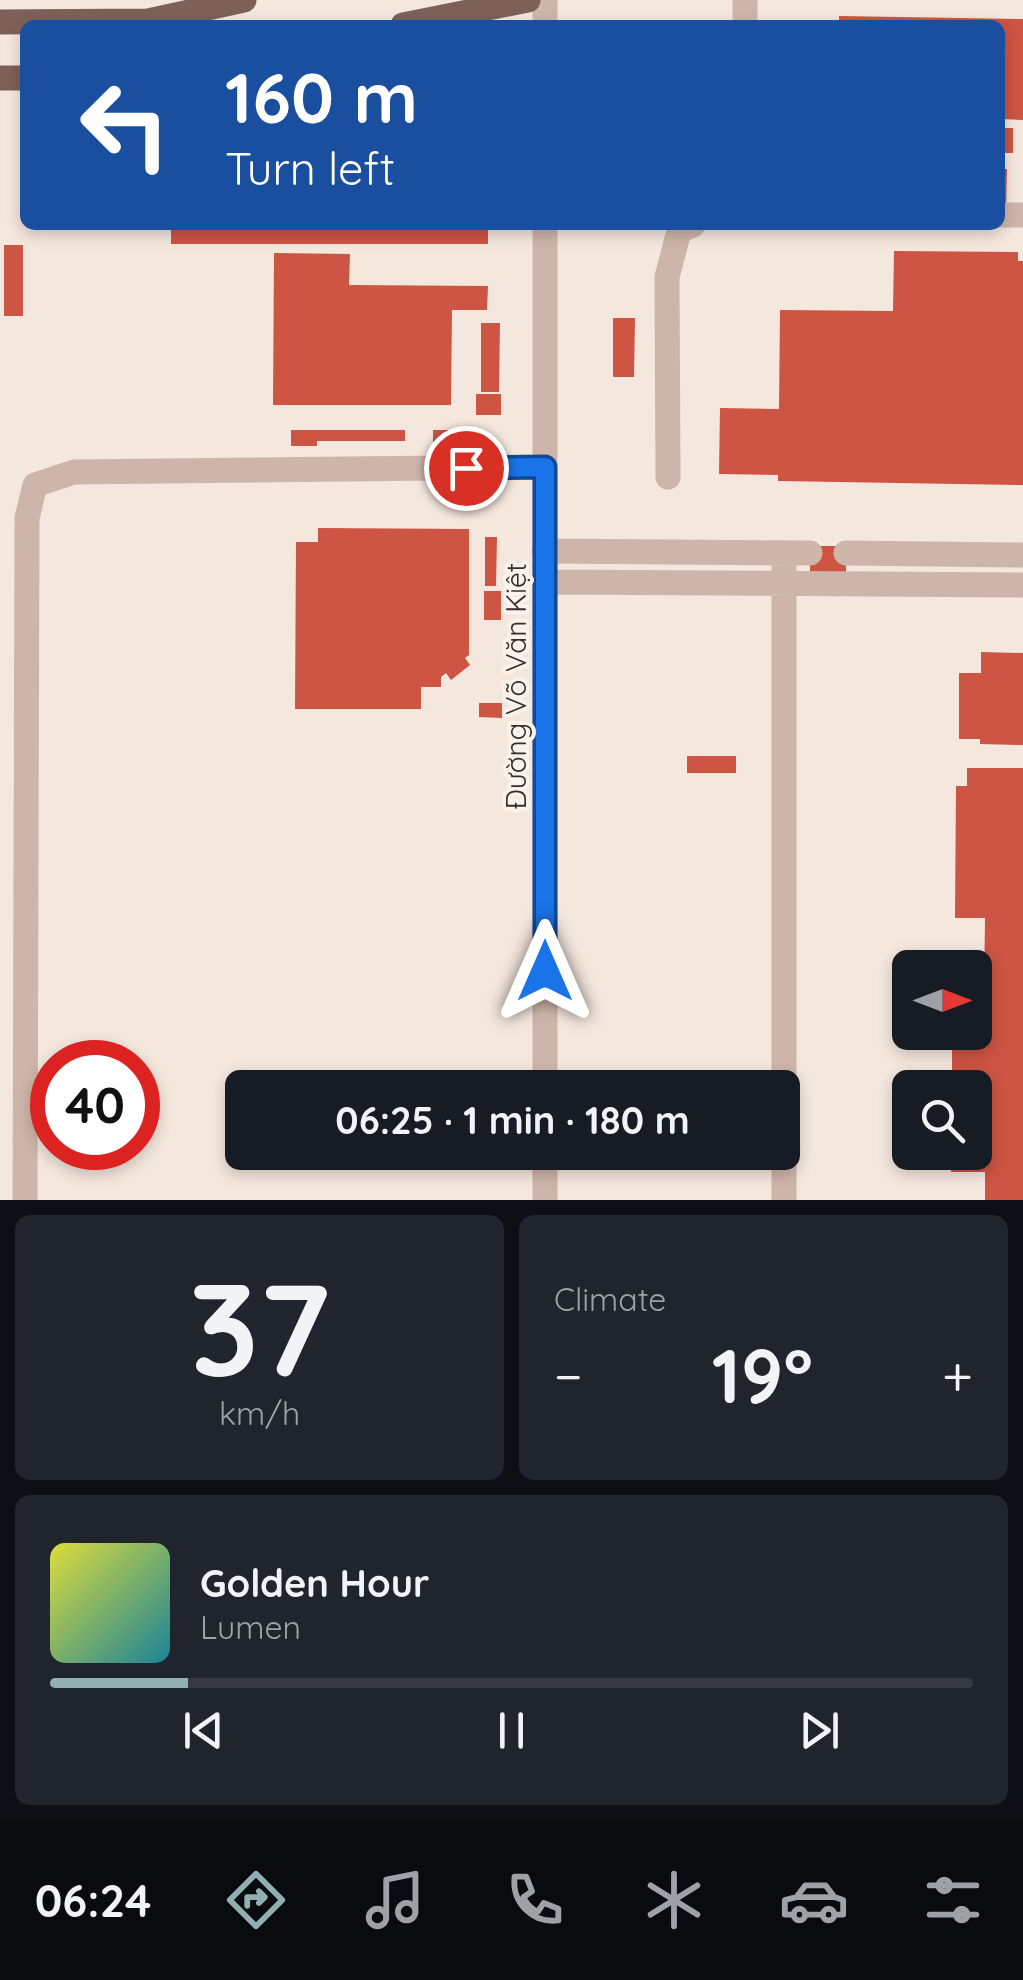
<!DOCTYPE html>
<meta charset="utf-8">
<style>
body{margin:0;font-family:Quicksand,sans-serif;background:#20242c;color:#f1f3f6;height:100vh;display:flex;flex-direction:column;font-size:38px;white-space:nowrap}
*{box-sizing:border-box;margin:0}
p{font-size:32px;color:#9ea1a6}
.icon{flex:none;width:55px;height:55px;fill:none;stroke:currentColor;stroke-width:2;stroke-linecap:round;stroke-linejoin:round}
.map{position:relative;height:1200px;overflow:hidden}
.panel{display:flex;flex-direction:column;gap:15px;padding:15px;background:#0d0f14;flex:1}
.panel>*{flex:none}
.hud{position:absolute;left:20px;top:20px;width:985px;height:210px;border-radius:15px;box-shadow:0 5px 15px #0003;background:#1a4fa0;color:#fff;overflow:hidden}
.needle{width:65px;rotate:90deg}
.tools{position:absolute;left:892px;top:950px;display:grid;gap:20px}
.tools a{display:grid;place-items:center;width:100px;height:100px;border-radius:15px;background:#171b24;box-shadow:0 5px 15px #0003;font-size:50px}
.speed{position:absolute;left:30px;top:1040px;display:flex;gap:20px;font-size:50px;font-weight:700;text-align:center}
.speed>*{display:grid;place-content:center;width:130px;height:130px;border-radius:50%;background:#171b24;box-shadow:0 5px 15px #0003;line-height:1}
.speed .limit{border:15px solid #d22;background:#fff;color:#111}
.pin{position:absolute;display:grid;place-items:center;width:85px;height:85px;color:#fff;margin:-42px;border:5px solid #fff;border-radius:50%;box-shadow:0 2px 10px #0007}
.me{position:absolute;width:110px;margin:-55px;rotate:0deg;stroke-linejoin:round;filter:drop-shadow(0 0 8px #0008)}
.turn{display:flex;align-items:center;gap:35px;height:210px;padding:0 40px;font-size:45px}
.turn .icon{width:130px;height:130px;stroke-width:2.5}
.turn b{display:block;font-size:70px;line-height:85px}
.big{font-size:75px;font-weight:800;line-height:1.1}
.panel .card{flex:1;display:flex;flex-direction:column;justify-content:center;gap:15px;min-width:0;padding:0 35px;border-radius:15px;background:#20242c}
.panel .dial{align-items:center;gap:0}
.dial b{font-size:130px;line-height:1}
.song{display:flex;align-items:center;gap:30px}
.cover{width:120px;height:120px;border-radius:15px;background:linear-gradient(135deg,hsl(60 70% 55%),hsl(190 70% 35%))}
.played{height:10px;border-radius:5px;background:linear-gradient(90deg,#91b0b0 15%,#363941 15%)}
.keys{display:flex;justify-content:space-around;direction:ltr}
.heat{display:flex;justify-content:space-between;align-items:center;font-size:55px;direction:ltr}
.panel .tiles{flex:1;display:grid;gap:15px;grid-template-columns:1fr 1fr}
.card:last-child{grid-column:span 2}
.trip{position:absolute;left:225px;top:1070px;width:575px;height:100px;border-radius:15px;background:#171b24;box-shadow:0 5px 15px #0003;font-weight:800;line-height:100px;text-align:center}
.dock{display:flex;height:160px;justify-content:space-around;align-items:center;background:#090b0e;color:#9ea1a6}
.dock .icon{width:70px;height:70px}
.dock .selected{color:#91b0b0}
.dock b{font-size:45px;color:#f1f3f6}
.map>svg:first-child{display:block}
</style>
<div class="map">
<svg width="1023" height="1200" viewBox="0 0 1023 1200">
<rect width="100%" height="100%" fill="#f4e7de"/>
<path fill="#ce5443" d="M839 16 1023 19V120L1000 119V25H839Z
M1000 128H1013V153H1000Z
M1000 169H1007L1006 213H1000Z
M171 225H488V244H171Z
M4 245H23V316H4Z
M894 251 1018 252V261H1023V485L778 481V475L719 474 720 408 779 409 780 310 893 311Z
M274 253 350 254 349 285 488 286 487 310H452L451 405H273Z
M613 318H635L634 377H613Z
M481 323H500L499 392H481Z
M476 394H501V415H476Z
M291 430H405V441H317V446H291Z
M433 430H464V444H433Z
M318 528 469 529V655L465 658 470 665 451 680 446 673 441 677V687H421V709H295L296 542H318Z
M485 537H497L496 586H485Z
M810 546H846V579L810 578Z
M484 591H501V620H484Z
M981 652 1023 653V745L980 744V739H959V673H981Z
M479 703H502V718L479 717Z
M687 756H736V773H687Z
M967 768H1023V1200H985V1172H951L952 1152H975V1088H952V1032H975V998H984L985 918H955L956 786H967Z"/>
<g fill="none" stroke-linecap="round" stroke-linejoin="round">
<path stroke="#ceb5a9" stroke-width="25" d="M545 0V25
M745 0V25
M1000 215H1023
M545 225V1088
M668 477 667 277 679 231 693 225
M544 551 810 553
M846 553 1023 555
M546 582 1023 585
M25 1200 27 518 35 485 74 472 545 467
M545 1200V1152
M784 1200V553"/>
<path stroke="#7d6159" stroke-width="25" d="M0 22 148 21 244 0
M403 25 528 0
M0 78H25"/>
</g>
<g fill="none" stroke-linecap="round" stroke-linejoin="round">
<g stroke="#114b97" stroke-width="25">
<path id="route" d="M466 468 545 467V971"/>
</g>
<use href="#route" stroke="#1a73e8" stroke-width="18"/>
</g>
<g text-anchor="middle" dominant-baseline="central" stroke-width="8" stroke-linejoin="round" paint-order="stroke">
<g font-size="28" fill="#3a2c29" stroke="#fbf2eb">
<text transform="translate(515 686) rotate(-90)">Đường Võ Văn Kiệt</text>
</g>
</g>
</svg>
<div class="tools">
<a><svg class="needle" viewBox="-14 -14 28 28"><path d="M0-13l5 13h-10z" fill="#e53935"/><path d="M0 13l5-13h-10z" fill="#9ea1a6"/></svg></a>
<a><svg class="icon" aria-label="search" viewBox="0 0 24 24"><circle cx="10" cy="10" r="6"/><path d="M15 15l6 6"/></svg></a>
</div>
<div class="speed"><div class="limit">40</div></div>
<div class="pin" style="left:466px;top:468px;background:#d93025"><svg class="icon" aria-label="arrive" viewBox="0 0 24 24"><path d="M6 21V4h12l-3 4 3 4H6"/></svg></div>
<svg class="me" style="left:545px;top:971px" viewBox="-20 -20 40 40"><path d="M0-17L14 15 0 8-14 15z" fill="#1a73e8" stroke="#fff" stroke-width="4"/></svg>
<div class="trip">06:25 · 1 min · 180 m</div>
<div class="hud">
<div class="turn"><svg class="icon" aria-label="left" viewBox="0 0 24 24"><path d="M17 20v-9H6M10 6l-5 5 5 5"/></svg><div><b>160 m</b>Turn left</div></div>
</div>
</div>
<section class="panel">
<div class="tiles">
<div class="card dial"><b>37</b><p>km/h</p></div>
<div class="card"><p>Climate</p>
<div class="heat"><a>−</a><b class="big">19°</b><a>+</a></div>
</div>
<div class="card">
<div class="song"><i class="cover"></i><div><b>Golden Hour</b><p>Lumen</p></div></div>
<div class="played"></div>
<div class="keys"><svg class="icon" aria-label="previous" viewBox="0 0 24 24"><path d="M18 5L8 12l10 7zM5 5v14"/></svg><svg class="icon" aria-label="pause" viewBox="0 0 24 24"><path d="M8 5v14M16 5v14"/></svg><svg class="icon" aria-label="next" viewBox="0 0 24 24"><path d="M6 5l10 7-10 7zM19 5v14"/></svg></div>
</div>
</div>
</section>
<nav class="dock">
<b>06:24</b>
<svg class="icon selected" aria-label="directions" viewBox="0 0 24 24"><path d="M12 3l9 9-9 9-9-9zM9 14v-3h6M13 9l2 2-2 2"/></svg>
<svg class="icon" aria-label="music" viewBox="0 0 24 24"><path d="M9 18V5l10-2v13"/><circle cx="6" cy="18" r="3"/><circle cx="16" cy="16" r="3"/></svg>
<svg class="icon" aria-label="phone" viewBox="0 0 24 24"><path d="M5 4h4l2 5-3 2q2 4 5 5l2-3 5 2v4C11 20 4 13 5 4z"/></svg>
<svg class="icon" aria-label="climate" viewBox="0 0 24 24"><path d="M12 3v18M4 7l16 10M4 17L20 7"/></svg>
<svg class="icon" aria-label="car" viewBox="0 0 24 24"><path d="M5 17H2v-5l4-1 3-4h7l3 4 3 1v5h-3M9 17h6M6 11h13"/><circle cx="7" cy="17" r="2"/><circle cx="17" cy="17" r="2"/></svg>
<svg class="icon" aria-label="filters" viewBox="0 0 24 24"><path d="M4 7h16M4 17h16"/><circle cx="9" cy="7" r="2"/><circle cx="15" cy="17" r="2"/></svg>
</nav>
